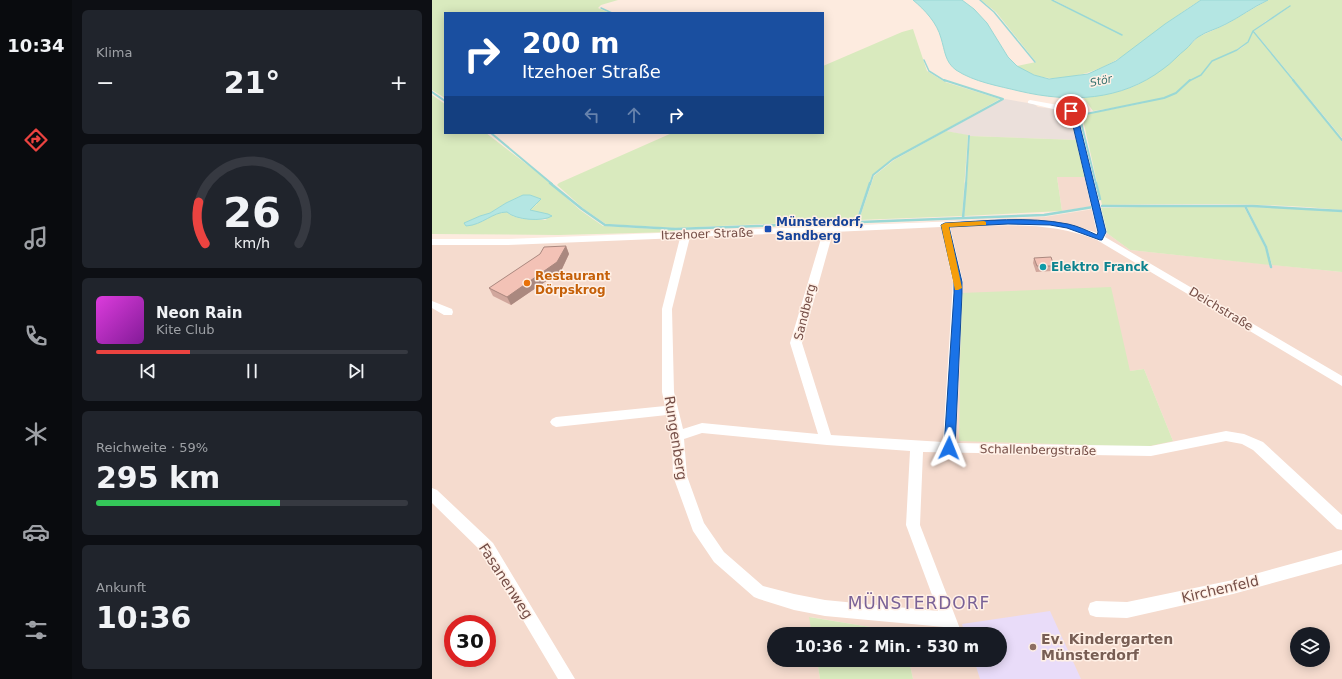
<!DOCTYPE html>
<html lang="de">
<meta charset="utf-8">
<style>
body{margin:0;font-family:"DejaVu Sans",sans-serif;background:#20242c;color:#f1f3f6;height:100vh;display:flex;flex-direction:column;font-size:15px;white-space:nowrap}
*{box-sizing:border-box;margin:0}
p{font-size:13px;color:#9ea1a6}
.icon{flex:none;width:22px;height:22px;fill:none;stroke:currentColor;stroke-width:2;stroke-linecap:round;stroke-linejoin:round}
.map{position:relative;flex:1;overflow:hidden}
.side{display:flex;flex-direction:column;gap:10px;padding:10px;background:#0d0f14;width:360px}
.side>*{flex:none}
.banner{position:absolute;left:12px;top:12px;width:380px;height:122px;border-radius:0px;box-shadow:0 2px 10px #0003;background:#1a4fa0;color:#fff;overflow:hidden}
.fabs{position:absolute;left:858px;top:627px;display:grid;gap:8px}
.fabs a{display:grid;place-items:center;width:40px;height:40px;border-radius:50%;background:#171b24;box-shadow:0 2px 10px #0003;font-size:20px}
.speed{position:absolute;left:12px;top:615px;display:flex;gap:8px;font-size:20px;font-weight:700;text-align:center}
.speed>*{display:grid;place-content:center;width:52px;height:52px;border-radius:50%;background:#171b24;box-shadow:0 2px 10px #0003;line-height:1}
.speed .limit{border:6px solid #d22;background:#fff;color:#111}
.pin{position:absolute;display:grid;place-items:center;width:34px;height:34px;color:#fff;margin:-17px;border:2px solid #fff;border-radius:50%;box-shadow:0 1px 4px #0007}
.me{position:absolute;width:44px;margin:-22px;rotate:2deg;stroke-linejoin:round;filter:drop-shadow(0 0 3px #0008)}
.turn{display:flex;align-items:center;gap:14px;height:84px;padding:0 12px;font-size:18px}
.turn .icon{width:52px;height:52px;stroke-width:2.5}
.turn b{display:block;font-size:28px;line-height:34px}
.lanes{display:flex;align-items:center;height:38px;padding:0 12px;background:#0003;justify-content:center;gap:20px;direction:ltr}
.lanes .off{opacity:.35}
.big{font-size:30px;font-weight:600;line-height:1.1}
.side .tile{flex:1;display:flex;flex-direction:column;justify-content:center;gap:6px;min-width:0;padding:0 14px;border-radius:6px;background:#20242c}
.side .dial{align-items:center;gap:0}
.dial svg{height:104px;overflow:visible;fill:none;stroke:#363941;stroke-width:7;stroke-linecap:round;text-anchor:middle}
.dial text{fill:#f1f3f6;stroke:none}
.song{display:flex;align-items:center;gap:12px}
.cover{width:48px;height:48px;border-radius:6px;background:linear-gradient(135deg,hsl(300 70% 55%),hsl(290 70% 35%))}
.played{height:4px;border-radius:2px;background:linear-gradient(90deg,#eb4340 30%,#363941 30%)}
.keys{display:flex;justify-content:space-around;direction:ltr}
.heat{display:flex;justify-content:space-between;align-items:center;font-size:22px;direction:ltr}
.charge{height:6px;border-radius:3px;background:linear-gradient(90deg,#34c759 59%,#363941 0)}
.trip{position:absolute;left:335px;top:627px;width:240px;height:40px;border-radius:20px;background:#171b24;box-shadow:0 2px 10px #0003;font-weight:600;line-height:40px;text-align:center}
main{display:flex;flex:1;min-height:0}
.tabs{display:flex;flex-direction:column;width:72px;justify-content:space-around;align-items:center;background:#090b0e;color:#9ea1a6}
.tabs .icon{width:28px;height:28px}
.tabs .current{color:#eb4340}
.tabs b{font-size:18px;color:#f1f3f6}
.map>svg:first-child{display:block}
</style>
<main>
<nav class="tabs">
<b>10:34</b>
<svg class="icon current" aria-label="directions" viewBox="0 0 24 24"><path d="M12 3l9 9-9 9-9-9zM9 14v-3h6M13 9l2 2-2 2"/></svg>
<svg class="icon" aria-label="music" viewBox="0 0 24 24"><path d="M9 18V5l10-2v13"/><circle cx="6" cy="18" r="3"/><circle cx="16" cy="16" r="3"/></svg>
<svg class="icon" aria-label="phone" viewBox="0 0 24 24"><path d="M5 4h4l2 5-3 2q2 4 5 5l2-3 5 2v4C11 20 4 13 5 4z"/></svg>
<svg class="icon" aria-label="climate" viewBox="0 0 24 24"><path d="M12 3v18M4 7l16 10M4 17L20 7"/></svg>
<svg class="icon" aria-label="car" viewBox="0 0 24 24"><path d="M5 17H2v-5l4-1 3-4h7l3 4 3 1v5h-3M9 17h6M6 11h13"/><circle cx="7" cy="17" r="2"/><circle cx="17" cy="17" r="2"/></svg>
<svg class="icon" aria-label="filters" viewBox="0 0 24 24"><path d="M4 7h16M4 17h16"/><circle cx="9" cy="7" r="2"/><circle cx="15" cy="17" r="2"/></svg>
</nav>
<section class="side">
<div class="tile"><p>Klima</p>
<div class="heat"><a>−</a><b class="big">21°</b><a>+</a></div>
</div>
<div class="tile dial"><svg viewBox="0 0 100 80">
<path d="M14 69A42 42 0 1 1 86 69"/>
<path d="M14 69A42 42 0 0 1 9 37" stroke="#eb4340"/>
<text x="50" y="56" font-size="32" font-weight="700">26</text>
<text x="50" y="72" font-size="11">km/h</text>
</svg></div>
<div class="tile">
<div class="song"><i class="cover"></i><div><b>Neon Rain</b><p>Kite Club</p></div></div>
<div class="played"></div>
<div class="keys"><svg class="icon" aria-label="previous" viewBox="0 0 24 24"><path d="M18 5L8 12l10 7zM5 5v14"/></svg><svg class="icon" aria-label="pause" viewBox="0 0 24 24"><path d="M8 5v14M16 5v14"/></svg><svg class="icon" aria-label="next" viewBox="0 0 24 24"><path d="M6 5l10 7-10 7zM19 5v14"/></svg></div>
</div>
<div class="tile"><p>Reichweite · 59%</p><b class="big">295 km</b><div class="charge"></div></div>
<div class="tile"><p>Ankunft</p><b class="big">10:36</b></div>
</section>
<div class="map">
<svg width="910" height="679" viewBox="0 0 910 679">
<rect width="100%" height="100%" fill="#fdebdf"/>
<path fill="#f5dbce" fill-rule="evenodd" d="M625 177H654L661 206 630 211Z
M662 209 672 231 698 250 910 272V679H481L477 660H568V634H470L469 632 378 617 380 634H342V660H385L388 679H0V243L612 217ZM529 293 698 371 712 369 741 441ZM21 624H55V658H21ZM865 634H891V660H865Z"/>
<path fill="#ebe0db" d="M573 99 602 104 606 107 631 110 638 112 646 140 538 136 514 131Z"/>
<path fill="#e9dcf9" d="M618 611 649 679H548L542 660H568V634H533L530 624Z"/>
<path fill="#d9eabe" fill-rule="evenodd" d="M0 0H186L169 5 166 8 178 13H13V98L0 90Z
M549 0H620L690 36 622 0H769C724 26 691 70 636 77 616 80 602 77 585 66L604 62 564 12Z
M836 0H910V138L822 31 859 6 834 21 821 31 816 42 801 52C812 49 817 41 821 31L910 140V210C830 202 750 204 670 205L650 115 712 103 661 111 651 97C691 94 711 86 741 60 743 56 748 51 753 50L766 37 793 25Z
M481 29 495 71 513 82 568 99 461 159 440 175 424 220 245 228 174 224 152 209 125 185 127 183 240 133H391V66L470 32Z
M0 95 13 104V133H54L110 176 148 210 171 226 243 230 242 232 126 235 0 234ZM92 195H98L105 204 98 210 115 220C103 219 84 221 75 212 60 212 51 225 34 226L33 224 48 216 58 213 74 203Z
M514 131 536 135 530 216 427 220 442 176 462 160Z
M538 136 646 140 654 177H625L630 211 532 216Z
M751 206 812 207 833 247 838 265 698 250 672 231 666 208Z
M815 207 881 209 910 212V272L840 265 835 247Z
M679 287 698 371 712 369 741 441 713 447 527 441 529 293Z
M377 617 469 632 470 634H380Z
M385 660H477L481 679H388Z"/>
<path fill="#b4e6e3" stroke="#9ad8d5" d="M481 0H530L542 9 555 23 576 57 585 66 602 75 617 79 656 74 684 61 733 24 769 0H836C821 7 808 17 794 24 785 29 775 31 766 37 761 40 758 46 754 49 746 55 740 63 731 69 689 101 638 103 587 91 567 86 542 82 524 70 513 62 513 51 509 38 505 23 493 10 481 0Z
M91 195H98L109 199 98 210 116 214 120 216C111 222 83 220 75 212 60 212 51 225 34 226L32 223 48 216 58 213 74 203Z"/>
<g fill="none" stroke-linecap="round" stroke-linejoin="round">
<path stroke="#9ad8d5" stroke-width="1.5" d="M548 0 562 12 603 62
M620 0 690 35
M169 8 180 13
M821 31 862 81
M492 60 497 71 513 81
M757 81 769 75 780 61 805 50 816 42 821 31 858 6"/>
<path stroke="#9ad8d5" stroke-width="2" d="M861 80 910 140
M0 92 13 101
M59 133 120 184
M438 184 441 175 461 159 571 99 512 80
M534 184 537 136
M664 184 649 122V115L732 98 744 93 758 80"/>
<path stroke="#9ad8d5" stroke-width="2.5" d="M118 183 150 209 173 225 244 229 612 215 661 207
M664 183 668 199
M670 206H820L910 211
M813 206 834 247 839 267
M531 218 534 183
M425 222 438 183"/>
<path fill="#fff" fill-rule="evenodd" d="M598 100 637 107 645 112 675 232 673 237 910 376V386L665 240C617 221 568 225 518 227L531 282 524 443 719 446 794 431 812 434 831 442 910 515V530L905 529 821 450 810 444 794 441 719 456 491 452 488 525 530 634H514L512 627 393 616 362 610 327 599 322 597 282 562 261 531 241 476 240 436 235 415 124 427 120 425 118 422 120 419 124 417 233 406 230 392V309L248 238 75 245H0V239H75L576 219C607 220 636 222 665 233L638 113 596 103V101ZM509 227 521 282 511 442 399 435 370 343 401 232ZM391 232 358 343 386 434 270 423 251 429 242 392 240 309 258 237ZM270 433 395 445 478 451 474 525 506 611 393 600 362 594 331 586 292 552 272 523 255 476 252 439Z
M0 301 20 309 21 312 20 315H12L0 308Z
M0 488 5 490 61 543 143 679H126L51 553 0 503Z
M910 550V564L801 594 695 618 664 617 658 615 656 609 658 603 664 601 695 602 801 580Z"/>
</g>
<path fill="#d1a79d" d="M134 246 137 254 129 271 79 305 61 296 57 288Z
M602 258 622 266 620 271 604 272 601 263Z"/>
<path fill="#aa887f" d="M134 246 137 254 129 271 79 305 75 297Z"/>
<path fill="#f3c2b6" stroke="#aa887f" d="M134 246 125 262 75 297 57 288 108 254 112 247Z
M619 257 622 266H605L602 258Z"/>
<path fill="#1a73e8" stroke="#114b97" d="M637 109H641L645 114 674 232 670 240H668L635 228 618 225 576 224 517 227 530 282V293L523 448 521 451 517 452 513 451 512 448 522 293V282L509 225 513 223C553 221 596 216 636 224 646 226 656 231 665 235L666 232Z"/>
<path fill="#f59e0b" d="M552 221 554 222V225L517 227 530 288 526 290H523L509 225 513 223Z"/>
<rect fill="#1a4fb4" stroke="#fff0e6" stroke-width="1.5" x="332" y="225" width="8" height="8" rx="2"/>
<circle fill="#0f9aa8" stroke="#fff0e6" stroke-width="1.5" cx="611" cy="267" r="4"/>
<circle fill="#e8710a" stroke="#fff0e6" stroke-width="1.5" cx="95" cy="283" r="4"/>
<circle fill="#8d6e63" stroke="#fff0e6" stroke-width="1.5" cx="601" cy="647" r="4"/>
<g text-anchor="middle" dominant-baseline="central" stroke-width="3" stroke-linejoin="round" paint-order="stroke">
<g font-size="11" font-style="italic" fill="#387371" stroke="#fff0e6">
<text transform="translate(669 81) rotate(-12)">Stör</text>
</g>
<g font-size="12" font-weight="bold" fill="#164399" stroke="#fff0e6" text-anchor="start">
<text x="344" y="222">Münsterdorf,<tspan x="344" dy="14">Sandberg</tspan></text>
</g>
<g font-size="12" fill="#744d46" stroke="#fff0e6">
<text transform="translate(275 234) rotate(-2)">Itzehoer Straße</text>
<text transform="translate(789 309) rotate(31)">Deichstraße</text>
<text transform="translate(373 312) rotate(-76)">Sandberg</text>
<text transform="translate(606 450) rotate(1)">Schallenbergstraße</text>
</g>
<g font-size="12" font-weight="bold" fill="#0d838f" stroke="#fff0e6" text-anchor="start">
<text x="619" y="267">Elektro Franck</text>
</g>
<g font-size="12" font-weight="bold" fill="#c56008" stroke="#fff0e6" text-anchor="start">
<text x="103" y="276">Restaurant<tspan x="103" dy="14">Dörpskrog</tspan></text>
</g>
<g font-size="14" fill="#744d46" stroke="#fff0e6">
<text transform="translate(244 438) rotate(81)">Rungenberg</text>
<text transform="translate(74 581) rotate(57)">Fasanenweg</text>
<text transform="translate(788 589) rotate(-13)">Kirchenfeld</text>
</g>
<g font-size="14" font-weight="bold" fill="#785e54" stroke="#fff0e6" text-anchor="start">
<text x="609" y="639">Ev. Kindergarten<tspan x="609" dy="16">Münsterdorf</tspan></text>
</g>
<g font-size="17" letter-spacing="1" fill="#7a6297" stroke="#fff0e6">
<text x="487" y="603">MÜNSTERDORF</text>
</g>
</g>
</svg>
<div class="fabs">
<a><svg class="icon" aria-label="layers" viewBox="0 0 24 24"><path d="M12 4l9 5-9 5-9-5zM3 14l9 5 9-5"/></svg></a>
</div>
<div class="speed"><div class="limit">30</div></div>
<div class="pin" style="left:639px;top:111px;background:#d93025"><svg class="icon" aria-label="arrive" viewBox="0 0 24 24"><path d="M6 21V4h12l-3 4 3 4H6"/></svg></div>
<svg class="me" style="left:517px;top:448px" viewBox="-20 -20 40 40"><path d="M0-17L14 15 0 8-14 15z" fill="#1a73e8" stroke="#fff" stroke-width="4"/></svg>
<div class="trip">10:36 · 2 Min. · 530 m</div>
<div class="banner">
<div class="turn"><svg class="icon" aria-label="right" viewBox="0 0 24 24"><path d="M7 20v-9h11M14 6l5 5-5 5"/></svg><div><b>200 m</b>Itzehoer Straße</div></div>
<div class="lanes"><svg class="icon off" aria-label="left" viewBox="0 0 24 24"><path d="M17 20v-9H6M10 6l-5 5 5 5"/></svg><svg class="icon off" aria-label="ahead" viewBox="0 0 24 24"><path d="M12 20V5M6 11l6-6 6 6"/></svg><svg class="icon" aria-label="right" viewBox="0 0 24 24"><path d="M7 20v-9h11M14 6l5 5-5 5"/></svg></div>
</div>
</div>
</main>
